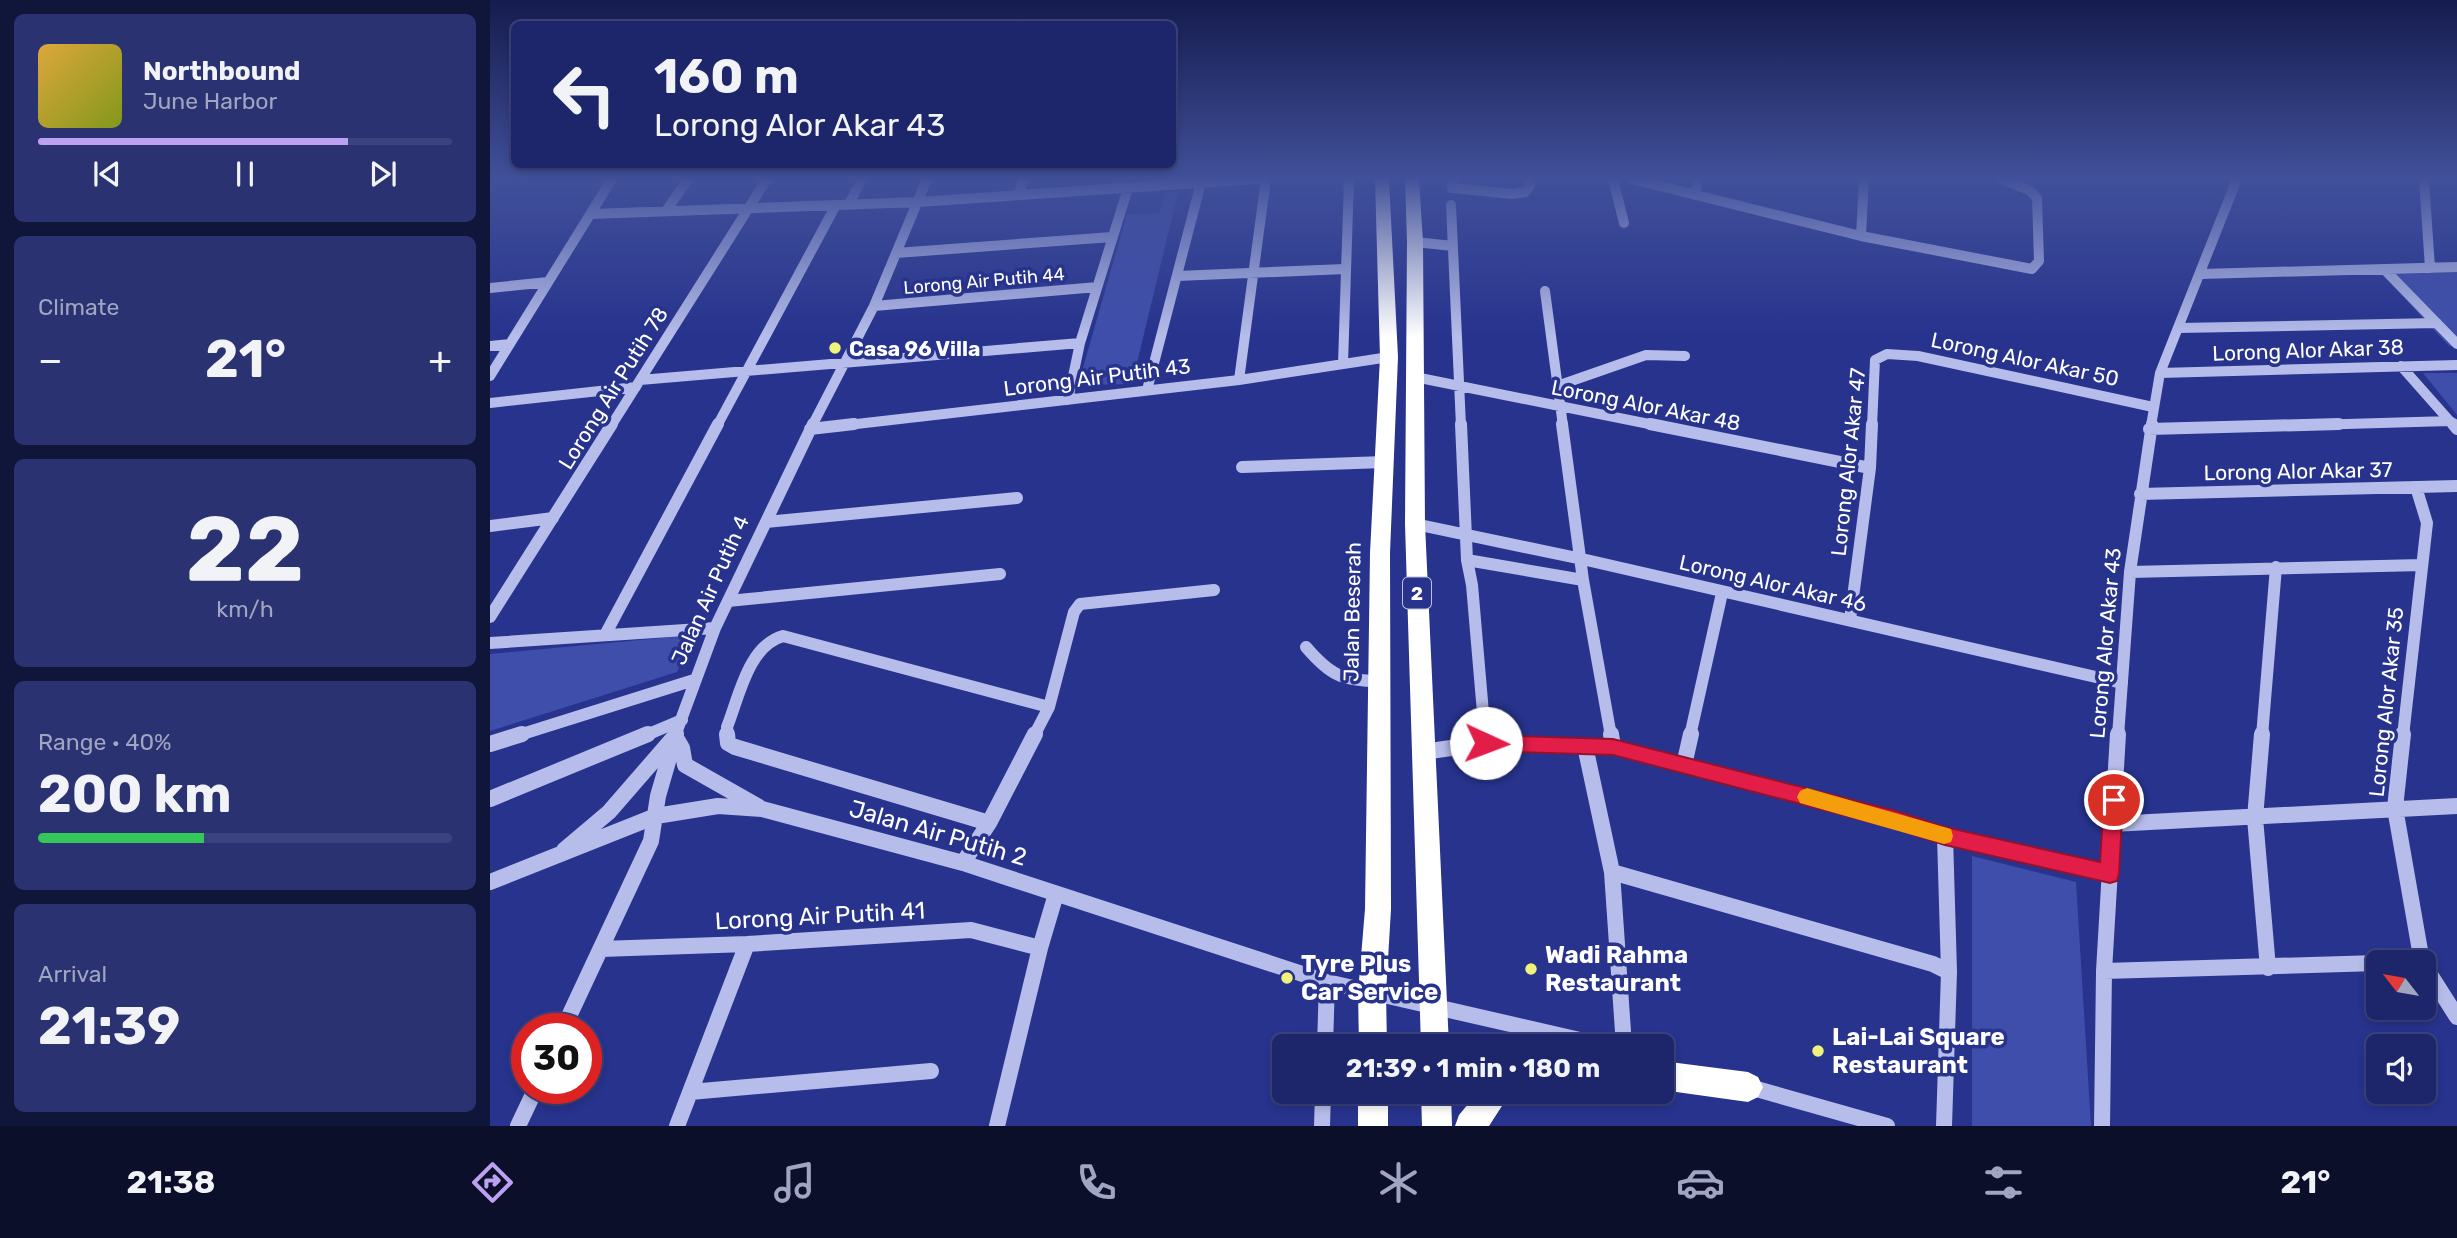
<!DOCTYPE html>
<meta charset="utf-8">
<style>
body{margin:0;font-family:Rubik,sans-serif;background:#2a3272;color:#f1f3f6;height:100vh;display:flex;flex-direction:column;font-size:26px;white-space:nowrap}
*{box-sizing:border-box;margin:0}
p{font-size:23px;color:#a0a5c1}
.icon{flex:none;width:38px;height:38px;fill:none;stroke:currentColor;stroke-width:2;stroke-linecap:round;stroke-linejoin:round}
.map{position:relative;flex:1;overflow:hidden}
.panel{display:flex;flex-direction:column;gap:14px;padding:14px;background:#10153a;width:490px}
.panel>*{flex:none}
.guide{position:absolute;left:21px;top:21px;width:665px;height:147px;border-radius:10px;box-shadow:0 4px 10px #0003,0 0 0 2px #3b437e;background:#1d266a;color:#f1f3f6;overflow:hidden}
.needle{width:46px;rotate:301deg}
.fabs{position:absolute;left:1876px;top:950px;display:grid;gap:14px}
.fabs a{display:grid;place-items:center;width:70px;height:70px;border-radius:10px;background:#1d266a;box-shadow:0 4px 10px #0003,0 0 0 2px #3b437e;font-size:35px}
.speed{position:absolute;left:21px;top:1013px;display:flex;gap:14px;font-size:35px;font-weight:700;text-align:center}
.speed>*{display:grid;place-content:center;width:91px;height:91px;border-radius:50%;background:#1d266a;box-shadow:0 4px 10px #0003,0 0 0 2px #3b437e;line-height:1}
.speed .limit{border:10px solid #d22;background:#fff;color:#111}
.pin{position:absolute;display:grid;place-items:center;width:60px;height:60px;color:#fff;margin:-30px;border:4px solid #fff;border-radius:50%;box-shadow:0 2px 7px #0007}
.me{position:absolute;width:77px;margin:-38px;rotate:92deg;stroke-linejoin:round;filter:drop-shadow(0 0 5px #0008)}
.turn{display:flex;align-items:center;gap:24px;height:147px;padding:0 28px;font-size:32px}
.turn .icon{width:91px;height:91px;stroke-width:2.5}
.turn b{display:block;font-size:49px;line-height:60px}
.big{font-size:52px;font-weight:700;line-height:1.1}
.panel .card{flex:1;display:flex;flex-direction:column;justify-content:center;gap:10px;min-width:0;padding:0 24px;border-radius:10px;background:#2a3272}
.panel .dial{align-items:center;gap:0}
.dial b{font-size:91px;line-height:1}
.song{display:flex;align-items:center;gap:21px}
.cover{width:84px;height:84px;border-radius:10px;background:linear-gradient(135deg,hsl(40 70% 55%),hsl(70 70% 35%))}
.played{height:7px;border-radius:4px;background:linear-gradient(90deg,#bca0f2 75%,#3b437e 75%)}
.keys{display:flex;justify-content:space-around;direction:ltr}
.heat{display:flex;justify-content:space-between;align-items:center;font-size:38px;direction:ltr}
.charge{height:10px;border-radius:5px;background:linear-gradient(90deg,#34c759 40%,#3b437e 0)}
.trip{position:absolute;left:782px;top:1034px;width:402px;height:70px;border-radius:10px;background:#1d266a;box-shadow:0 4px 10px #0003,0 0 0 2px #3b437e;font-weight:700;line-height:70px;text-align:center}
.dock{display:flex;height:112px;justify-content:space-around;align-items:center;background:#0c0f2a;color:#a0a5c1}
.dock .icon{width:49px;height:49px}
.dock .on{color:#bca0f2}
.dock b{font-size:32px;color:#f1f3f6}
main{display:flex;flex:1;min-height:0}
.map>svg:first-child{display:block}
</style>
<main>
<section class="panel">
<div class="card">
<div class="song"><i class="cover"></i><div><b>Northbound</b><p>June Harbor</p></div></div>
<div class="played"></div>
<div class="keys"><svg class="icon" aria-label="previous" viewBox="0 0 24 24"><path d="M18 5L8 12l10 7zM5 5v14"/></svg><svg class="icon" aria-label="pause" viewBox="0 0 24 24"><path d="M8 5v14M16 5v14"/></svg><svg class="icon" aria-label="next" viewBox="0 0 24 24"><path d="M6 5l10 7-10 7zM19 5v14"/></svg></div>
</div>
<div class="card"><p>Climate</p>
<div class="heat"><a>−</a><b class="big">21°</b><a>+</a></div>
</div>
<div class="card dial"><b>22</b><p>km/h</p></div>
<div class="card"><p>Range · 40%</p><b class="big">200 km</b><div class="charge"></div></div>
<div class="card"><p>Arrival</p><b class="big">21:39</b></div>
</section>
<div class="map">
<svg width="1967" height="1126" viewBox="0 0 1967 1126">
<rect width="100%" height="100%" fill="#27338d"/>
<path fill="#3f4eab" d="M688 192 642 384 588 385 637 214 669 213 675 193Z
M1967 270V346H1959L1890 272Z
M1933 373H1967V415Z
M204 635 187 672 0 731V654Z
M1482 856 1586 882 1601 1126H1482Z"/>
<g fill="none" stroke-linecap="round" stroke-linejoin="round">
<path stroke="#b6bdea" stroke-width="10" d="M962 179V188L1022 194 1035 192 1040 185 1039 179
M1123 179 1134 223
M1142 179 1371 236 1542 269 1549 261 1547 198 1539 190 1512 179
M1934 179 1940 268
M528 195 534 179
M1205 195 1208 179
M359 204 372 179
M961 205 971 426
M176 211 198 179
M101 214 428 202 767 179
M1371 236 1374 179
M925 242 963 246
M406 253 622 237
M1894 269 1967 344
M1711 274 1967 267
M687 276 855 269
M0 288 58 282
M1055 291 1073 426
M384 306 607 287
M1688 328 1947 323
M0 346 20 344
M853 364 859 179
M1911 366 1964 426
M1670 373 1967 365
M0 376 122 179
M925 377 1169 426
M150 380 590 343
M749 380 776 179
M1067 386 1156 355 1195 356
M657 390 712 179
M578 400 590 343 638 188
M0 403 146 387
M121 426 277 179
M227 426 346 205
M322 426 384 306 437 179
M349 426 749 380 899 357
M1382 426 1385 360 1397 354 1428 356 1663 407
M1661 426 1670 373 1747 179
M1783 426 1960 421"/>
<path stroke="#b6bdea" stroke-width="12" d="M971 424 977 560 982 585 995 736
M1072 424 1093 580 1121 736
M1160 424 1380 468
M1963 424 1967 429
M320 429 364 424
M1659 429 1849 424
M752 467 894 462
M1650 494 1967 486
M276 522 527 498
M925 524 1092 559 1632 683
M0 526 63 518
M977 560 1093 580
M1640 572 1932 565
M238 601 510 574
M0 617 122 424
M1360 620 1380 468 1382 424
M115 635 228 424
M0 643 225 628
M816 647C840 675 852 681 889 681
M26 736 204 680
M154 736 192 720
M185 736 225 628 323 424
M238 736 237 727C249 697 258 646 293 636L559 707
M544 736 559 707 584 612 590 604 724 590
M1200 736 1232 593
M1628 736 1640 572 1662 424
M1772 736 1786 567
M1913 736 1937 523 1926 487"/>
<path stroke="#b6bdea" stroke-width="16" d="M237 734 238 743 245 747 499 823
M995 734 996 743
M1121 734 1123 747
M1772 734 1765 818 1778 968
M1913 734 1905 808 1932 962
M0 744 32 734
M1095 746 1122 872 1134 1046
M933 752 996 743 1123 747 1406 820 1455 836 1620 874
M1194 765 1201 734
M0 799 158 734
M1622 824 1967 806
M74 850 119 812 185 736 192 748 195 765 269 807
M473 863 499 823 545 734
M1122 872 1443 964 1459 972
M0 882 166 816 228 806 272 809 473 863 837 982 1116 1046
M111 949 257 944 481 930 550 948
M1900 962 1931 961
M1934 965 1967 1017
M1614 971 1888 963
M73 1029 161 841 168 796 186 734
M835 1046 837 982
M1256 1086 1397 1126
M200 1092 441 1071
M28 1126 46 1088
M187 1126 257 944
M507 1126 550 948 566 894
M832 1126 833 1092
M1454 1126 1459 972 1455 836
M1612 1126 1614 971 1628 734"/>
<path fill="#fff" fill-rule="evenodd" d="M885 179H899L908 357 900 553 901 909 896 993 897 1046H869L868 993 875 909 880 553 890 357Z
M915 179H929L933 242 935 524 959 1046H931L915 524 917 242Z
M1172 1061 1258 1072 1268 1077 1273 1087 1268 1097 1258 1102 1172 1090Z
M868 1092H898V1126H868Z
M931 1092H961L962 1126H932Z
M988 1092H1021L999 1126H965L969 1115Z"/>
</g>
<linearGradient id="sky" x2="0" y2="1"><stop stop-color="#151c4e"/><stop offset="0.53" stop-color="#41509a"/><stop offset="1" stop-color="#41509a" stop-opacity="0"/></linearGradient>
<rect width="1967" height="337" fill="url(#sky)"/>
<path fill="#e11d48" stroke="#92132f" stroke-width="2" d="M996 735 1123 739 1406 811 1455 827 1610 862 1614 800 1617 794 1624 792 1630 794 1633 800 1629 874 1627 881 1620 883 1455 845 1406 829 1123 755 996 751 990 749 987 743 990 738Z"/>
<path fill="#f59e0b" d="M1317 788 1454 827 1461 829 1463 836 1461 842 1454 844 1317 805 1310 803 1307 797 1310 791Z"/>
<g fill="#f0f37b" stroke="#27338d" stroke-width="2.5">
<circle cx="345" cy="348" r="7"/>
<circle cx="1041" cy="969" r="7"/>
<circle cx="797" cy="978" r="7"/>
<circle cx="1328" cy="1051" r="7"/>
</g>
<g text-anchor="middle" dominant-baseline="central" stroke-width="7" stroke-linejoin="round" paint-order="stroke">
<g font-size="18" fill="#fff" stroke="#27338d">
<text transform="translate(494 281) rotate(-5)">Lorong Air Putih 44</text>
</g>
<rect fill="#27338d" stroke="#bec2dd" stroke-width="2" x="913" y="577.5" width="28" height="31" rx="5"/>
<g font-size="19" font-weight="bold" fill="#fff">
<text x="927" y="593">2</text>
</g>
<g font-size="21" font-weight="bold" fill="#fff" stroke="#27338d" text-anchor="start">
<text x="359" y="348">Casa 96 Villa</text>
</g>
<g font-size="21" fill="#fff" stroke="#27338d">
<text transform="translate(1818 350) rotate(-2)">Lorong Alor Akar 38</text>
<text transform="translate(1535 359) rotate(12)">Lorong Alor Akar 50</text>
<text transform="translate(607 377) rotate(-7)">Lorong Air Putih 43</text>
<text transform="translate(123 388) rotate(-58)">Lorong Air Putih 78</text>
<text transform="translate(1156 405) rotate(11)">Lorong Alor Akar 48</text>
<text transform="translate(1358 462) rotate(-84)">Lorong Alor Akar 47</text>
<text transform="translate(1808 471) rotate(-1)">Lorong Alor Akar 37</text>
<text transform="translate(1283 583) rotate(13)">Lorong Alor Akar 46</text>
<text transform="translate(220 590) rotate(-66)">Jalan Air Putih 4</text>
<text transform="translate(862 612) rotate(-89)">Jalan Beserah</text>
<text transform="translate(1615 643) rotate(-85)">Lorong Alor Akar 43</text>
<text transform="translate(1896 702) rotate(-84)">Lorong Alor Akar 35</text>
</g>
<g font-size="24" fill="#fff" stroke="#27338d">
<text transform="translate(448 833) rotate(16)">Jalan Air Putih 2</text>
<text transform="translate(330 916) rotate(-3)">Lorong Air Putih 41</text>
</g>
<g font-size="24" font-weight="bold" fill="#fff" stroke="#27338d" text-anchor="start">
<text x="1055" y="955">Wadi Rahma<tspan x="1055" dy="28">Restaurant</tspan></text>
<text x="811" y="964">Tyre Plus<tspan x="811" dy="28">Car Service</tspan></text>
<text x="1342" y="1037">Lai-Lai Square<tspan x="1342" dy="28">Restaurant</tspan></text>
</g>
</g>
</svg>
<div class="fabs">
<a><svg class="needle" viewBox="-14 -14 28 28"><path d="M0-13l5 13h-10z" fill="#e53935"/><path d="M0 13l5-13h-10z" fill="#a0a5c1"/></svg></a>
<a><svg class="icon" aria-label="sound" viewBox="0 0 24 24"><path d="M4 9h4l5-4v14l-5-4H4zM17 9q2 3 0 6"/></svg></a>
</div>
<div class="speed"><div class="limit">30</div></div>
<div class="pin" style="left:1624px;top:800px;background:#d93025"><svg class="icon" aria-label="arrive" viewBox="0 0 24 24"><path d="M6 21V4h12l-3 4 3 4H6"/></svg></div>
<svg class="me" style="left:996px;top:743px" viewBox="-20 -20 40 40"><circle r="19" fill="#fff"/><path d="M0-13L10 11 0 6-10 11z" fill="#e11d48"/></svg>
<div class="trip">21:39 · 1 min · 180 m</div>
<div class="guide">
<div class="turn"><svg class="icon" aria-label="left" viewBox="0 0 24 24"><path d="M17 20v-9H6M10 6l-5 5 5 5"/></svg><div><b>160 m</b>Lorong Alor Akar 43</div></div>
</div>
</div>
</main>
<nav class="dock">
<b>21:38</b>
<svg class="icon on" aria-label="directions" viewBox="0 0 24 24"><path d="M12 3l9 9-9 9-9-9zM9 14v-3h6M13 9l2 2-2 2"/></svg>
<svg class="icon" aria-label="music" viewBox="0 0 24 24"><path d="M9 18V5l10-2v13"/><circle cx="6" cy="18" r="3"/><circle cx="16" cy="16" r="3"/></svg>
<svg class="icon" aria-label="phone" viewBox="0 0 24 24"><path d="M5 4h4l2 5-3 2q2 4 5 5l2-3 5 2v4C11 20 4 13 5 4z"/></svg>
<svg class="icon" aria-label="climate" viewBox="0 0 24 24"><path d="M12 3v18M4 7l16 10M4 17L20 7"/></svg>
<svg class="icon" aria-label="car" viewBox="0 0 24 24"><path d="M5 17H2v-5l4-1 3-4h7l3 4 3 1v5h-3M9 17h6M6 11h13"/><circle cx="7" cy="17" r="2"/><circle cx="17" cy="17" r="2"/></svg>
<svg class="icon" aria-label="filters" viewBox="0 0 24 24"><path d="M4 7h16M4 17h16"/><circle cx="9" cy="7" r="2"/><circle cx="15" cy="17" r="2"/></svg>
<b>21°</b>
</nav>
